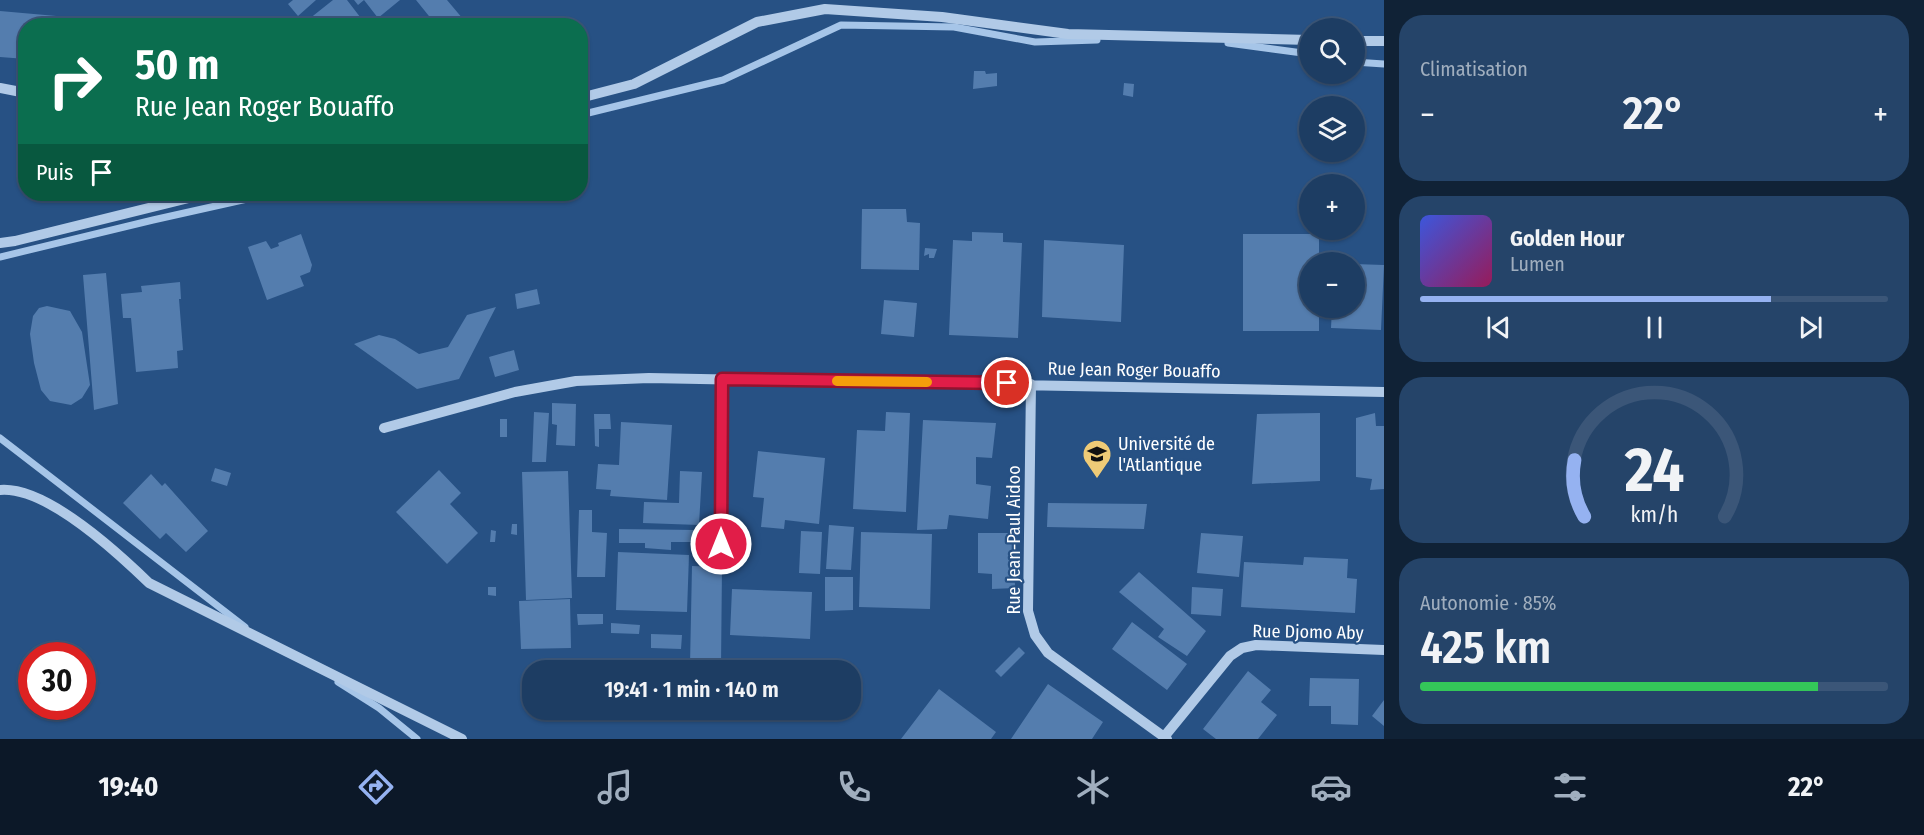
<!DOCTYPE html>
<html lang="fr">
<meta charset="utf-8">
<style>
body{margin:0;font-family:"Fira Sans Condensed",sans-serif;background:#254469;color:#f1f3f6;height:100vh;display:flex;flex-direction:column;font-size:22px;white-space:nowrap}
*{box-sizing:border-box;margin:0}
p{font-size:20px;color:#a0aebe}
.icon{flex:none;width:33px;height:33px;fill:none;stroke:currentColor;stroke-width:2;stroke-linecap:round;stroke-linejoin:round}
.map{position:relative;flex:1;overflow:hidden}
.drawer{display:flex;flex-direction:column;gap:15px;padding:15px;background:#102236;width:540px}
.drawer>*{flex:none}
.banner{position:absolute;left:18px;top:18px;width:570px;height:183px;border-radius:24px;box-shadow:0 2px 4px #0004,0 0 0 2px #3b5678;background:#0b6e4f;color:#fff;overflow:hidden}
.fabs{position:absolute;left:1299px;top:18px;display:grid;gap:12px}
.fabs a{display:grid;place-items:center;width:66px;height:66px;border-radius:50%;background:#1d3d63;box-shadow:0 2px 4px #0004,0 0 0 2px #3b5678;font-size:30px}
.speed{position:absolute;left:18px;top:642px;display:flex;gap:12px;font-size:30px;font-weight:700;text-align:center}
.speed>*{display:grid;place-content:center;width:78px;height:78px;border-radius:50%;background:#1d3d63;box-shadow:0 2px 4px #0004,0 0 0 2px #3b5678;line-height:1}
.speed .limit{border:9px solid #d22;background:#fff;color:#111}
.pin{position:absolute;display:grid;place-items:center;width:51px;height:51px;color:#fff;margin:-26px;border:3px solid #fff;border-radius:50%;box-shadow:0 2px 6px #0007}
.me{position:absolute;width:66px;margin:-33px;rotate:0deg;stroke-linejoin:round;filter:drop-shadow(0 0 4px #0008)}
.turn{display:flex;align-items:center;gap:21px;height:126px;padding:0 18px;font-size:27px}
.turn .icon{width:78px;height:78px;stroke-width:2.5}
.turn b{display:block;font-size:42px;line-height:51px}
.then{display:flex;align-items:center;height:57px;padding:0 18px;background:#0003;gap:12px;font-size:22px}
.big{font-size:45px;font-weight:600;line-height:1.1}
.drawer .widget{flex:1;display:flex;flex-direction:column;justify-content:center;gap:9px;min-width:0;padding:0 21px;border-radius:24px;background:#254469}
.drawer .dial{align-items:center;gap:0}
.dial svg{height:156px;overflow:visible;fill:none;stroke:#3b5678;stroke-width:7;stroke-linecap:round;text-anchor:middle}
.dial text{fill:#f1f3f6;stroke:none}
.song{display:flex;align-items:center;gap:18px}
.cover{width:72px;height:72px;border-radius:9px;background:linear-gradient(135deg,hsl(230 70% 55%),hsl(330 70% 35%))}
.played{height:6px;border-radius:3px;background:linear-gradient(90deg,#95b2f1 75%,#3b5678 75%)}
.keys{display:flex;justify-content:space-around;direction:ltr}
.heat{display:flex;justify-content:space-between;align-items:center;font-size:33px;direction:ltr}
.charge{height:9px;border-radius:4px;background:linear-gradient(90deg,#34c759 85%,#3b5678 0)}
.trip{position:absolute;left:522px;top:660px;width:339px;height:60px;border-radius:24px;background:#1d3d63;box-shadow:0 2px 4px #0004,0 0 0 2px #3b5678;font-weight:600;line-height:60px;text-align:center}
.tabs{display:flex;height:96px;justify-content:space-around;align-items:center;background:#0c1828;color:#a0aebe}
.tabs .icon{width:42px;height:42px}
.tabs .selected{color:#95b2f1}
.tabs b{font-size:27px;color:#f1f3f6}
main{display:flex;flex:1;min-height:0}
.map>svg:first-child{display:block}
</style>
<main>
<div class="map">
<svg width="1384" height="739" viewBox="0 0 1384 739">
<rect width="100%" height="100%" fill="#275184"/>
<g fill="none" stroke-linecap="round" stroke-linejoin="round">
<path stroke="#a6c5e8" stroke-width="7" d="M1228 43 1310 54
M1354 62 1384 64
M580 115 723 80 841 25 954 27 1035 42 1097 40
M0 257 153 220 247 199 291 194
M0 438 245 627
M338 682 379 708 417 739"/>
</g>
<path fill="#547dae" d="M293 0H316L298 16 288 4Z
M333 0H347L367 26H306L304 23Z
M354 0H400L378 18 364 0 358 5Z
M416 0H447L463 19 454 26H437Z
M0 11 124 22 123 26H26V59L0 57Z
M974 71H985L986 74 997 73V86L973 89Z
M1124 83 1134 84 1133 97 1123 95Z
M862 209H906L907 222 920 223 919 270 861 269Z
M972 232 1003 233V242L1022 243 1018 338 949 335 953 240 972 241Z
M301 234 312 265 310 272 300 276 304 286 267 300 248 247 266 241 271 249 279 246 278 243Z
M1243 234H1319V262H1310V308H1319V331H1243Z
M1044 240 1124 245 1121 322 1042 317Z
M925 248 937 249 934 258H929V254L924 256Z
M1354 264 1384 265 1381 330 1331 328 1332 308H1354Z
M106 273 118 404 94 410 83 275Z
M180 282 181 299H179L183 350 177 351 178 368 136 372 131 318H123L121 294 142 292 141 286Z
M537 289 540 304 517 309 515 294Z
M884 300 917 303 914 337 881 334Z
M47 306 70 311 82 332 90 385 82 398 71 405 50 401 41 390 34 363 30 334 33 316 39 308Z
M496 307 459 379 417 389 354 344 379 335 395 339 419 354 448 347 467 315Z
M514 350 519 370 495 377 489 357Z
M552 403 576 404 575 446 556 445 557 425 552 424Z
M534 412 549 413 546 462H532Z
M886 412 910 413 906 512 853 509 857 430 885 431Z
M1320 413V481L1252 484 1257 414Z
M1375 413 1376 426H1384V489L1370 490 1372 479 1356 477V418Z
M594 414H610L611 429H599V447L595 446Z
M500 419H507V437H500Z
M923 420 996 423 992 458 976 457V484L991 486 988 519 949 515 947 529 917 530Z
M621 422 672 425 667 500 610 496 611 490 596 489 598 464 619 465Z
M758 451 825 458 819 524 785 520 784 529 761 527 764 498 753 497Z
M215 468 231 473 227 486 211 481Z
M439 470 461 493 450 504 478 533 447 564 396 512Z
M568 471 572 598 526 600 522 472Z
M680 471 702 472 699 525 643 523 644 502 679 503Z
M151 474 162 486 165 483 208 531 186 552 166 533 160 539 123 503Z
M1048 503 1147 504 1144 529 1047 527Z
M579 510H592V532L607 533 605 577H577Z
M512 524H517V535L511 534Z
M829 525 854 527 851 570 826 569Z
M619 529 696 530V542H671V550L645 548V543H619Z
M491 530 496 531 495 542H490Z
M801 531 822 532 820 574 799 573Z
M861 532 932 534 930 609 859 607Z
M978 533H1014L1015 588 992 589V574L978 573Z
M1201 533 1243 536 1239 577 1197 573Z
M618 552 689 555 687 612 616 610Z
M1304 557 1348 559 1347 578 1357 579 1355 613 1241 607 1244 562 1303 565Z
M692 566 722 567 721 666 690 665Z
M1139 572 1206 631 1187 656 1158 637 1164 629 1119 592Z
M825 577H853V610L825 611Z
M488 587H496V596L488 595Z
M1192 587 1223 589 1221 616 1191 614Z
M732 589 812 592 810 639 730 635Z
M570 599 571 648 521 649 519 601Z
M577 614H603V624L578 625Z
M1132 622 1187 664 1167 690 1112 649Z
M611 623 640 625 639 634 611 633Z
M651 634 682 635 681 649 651 648Z
M1019 647 1025 653 1001 677 995 671Z
M1248 671 1271 690 1261 702 1277 715 1258 739H1216L1203 729Z
M1310 678 1359 679 1358 725 1331 724V706H1309Z
M1048 684 1103 722 1092 739H1011Z
M939 689 996 732 991 739H901Z
M1384 700V726L1372 716Z
M785 710H807V719H785Z"/>
<g fill="none" stroke-linecap="round" stroke-linejoin="round">
<path stroke="#b1cae7" stroke-width="10" d="M1354 41H1384
M0 88 26 93
M580 98 634 84 757 22 825 9 942 17 1068 34 1310 40
M0 243 15 241 205 194
M1031 384 1028 611 1035 635 1048 653 1167 739
M384 428 515 392 576 381 649 378 1384 392
M0 490C46 486 117 552 149 583L462 739
M721 544 722 379
M1164 737 1230 656 1242 648 1256 645 1384 650"/>
</g>
<g fill="none" stroke-linecap="round" stroke-linejoin="round">
<g stroke="#92132f" stroke-width="15">
<path id="route" d="M721 544 722 379 1007 383"/>
</g>
<use href="#route" stroke="#e11d48" stroke-width="10"/>
<path stroke="#f59e0b" stroke-width="10" d="M837 381 927 382"/>
</g>
<defs>
<g id="university-pin" transform="scale(1.5)"><path d="M0 17L-7.5 6A9.5 9.5 0 1 1 7.5 6Z" fill="#efcb77" stroke="#275184"/><path d="M0-5L7-2L0 1L-7-2ZM-4 1L0 2.5L4 1V4Q0 6-4 4Z" fill="#111"/></g>
</defs>
<g fill-rule="evenodd">
<use href="#university-pin" x="1097" y="454"/>
</g>
<g text-anchor="middle" dominant-baseline="central" stroke-width="4.5" stroke-linejoin="round" paint-order="stroke">
<g font-size="18" fill="#fff" stroke="#275184">
<text transform="translate(1134 370) rotate(1)">Rue Jean Roger Bouaffo</text>
<text transform="translate(1014 540) rotate(-90)">Rue Jean-Paul Aidoo</text>
<text transform="translate(1308 632) rotate(1)">Rue Djomo Aby</text>
</g>
<g font-size="18" fill="#fff" stroke="#275184" text-anchor="start">
<text x="1118" y="444">Université de<tspan x="1118" dy="21">l'Atlantique</tspan></text>
</g>
</g>
</svg>
<div class="fabs">
<a><svg class="icon" aria-label="search" viewBox="0 0 24 24"><circle cx="10" cy="10" r="6"/><path d="M15 15l6 6"/></svg></a>
<a><svg class="icon" aria-label="layers" viewBox="0 0 24 24"><path d="M12 4l9 5-9 5-9-5zM3 14l9 5 9-5"/></svg></a>
<a>+</a>
<a>−</a>
</div>
<div class="speed"><div class="limit">30</div></div>
<div class="pin" style="left:1007px;top:383px;background:#d93025"><svg class="icon" aria-label="arrive" viewBox="0 0 24 24"><path d="M6 21V4h12l-3 4 3 4H6"/></svg></div>
<svg class="me" style="left:721px;top:544px" viewBox="-20 -20 40 40"><circle r="17" fill="#e11d48" stroke="#fff" stroke-width="3"/><path d="M0-11L8 9 0 5-8 9z" fill="#fff"/></svg>
<div class="trip">19:41 · 1 min · 140 m</div>
<div class="banner">
<div class="turn"><svg class="icon" aria-label="right" viewBox="0 0 24 24"><path d="M7 20v-9h11M14 6l5 5-5 5"/></svg><div><b>50 m</b>Rue Jean Roger Bouaffo</div></div>
<div class="then">Puis<svg class="icon" aria-label="arrive" viewBox="0 0 24 24"><path d="M6 21V4h12l-3 4 3 4H6"/></svg></div>
</div>
</div>
<section class="drawer">
<div class="widget"><p>Climatisation</p>
<div class="heat"><a>−</a><b class="big">22°</b><a>+</a></div>
</div>
<div class="widget">
<div class="song"><i class="cover"></i><div><b>Golden Hour</b><p>Lumen</p></div></div>
<div class="played"></div>
<div class="keys"><svg class="icon" aria-label="previous" viewBox="0 0 24 24"><path d="M18 5L8 12l10 7zM5 5v14"/></svg><svg class="icon" aria-label="pause" viewBox="0 0 24 24"><path d="M8 5v14M16 5v14"/></svg><svg class="icon" aria-label="next" viewBox="0 0 24 24"><path d="M6 5l10 7-10 7zM19 5v14"/></svg></div>
</div>
<div class="widget dial"><svg viewBox="0 0 100 80">
<path d="M14 69A42 42 0 1 1 86 69"/>
<path d="M14 69A42 42 0 0 1 9 40" stroke="#95b2f1"/>
<text x="50" y="56" font-size="32" font-weight="700">24</text>
<text x="50" y="72" font-size="11">km/h</text>
</svg></div>
<div class="widget"><p>Autonomie · 85%</p><b class="big">425 km</b><div class="charge"></div></div>
</section>
</main>
<nav class="tabs">
<b>19:40</b>
<svg class="icon selected" aria-label="directions" viewBox="0 0 24 24"><path d="M12 3l9 9-9 9-9-9zM9 14v-3h6M13 9l2 2-2 2"/></svg>
<svg class="icon" aria-label="music" viewBox="0 0 24 24"><path d="M9 18V5l10-2v13"/><circle cx="6" cy="18" r="3"/><circle cx="16" cy="16" r="3"/></svg>
<svg class="icon" aria-label="phone" viewBox="0 0 24 24"><path d="M5 4h4l2 5-3 2q2 4 5 5l2-3 5 2v4C11 20 4 13 5 4z"/></svg>
<svg class="icon" aria-label="climate" viewBox="0 0 24 24"><path d="M12 3v18M4 7l16 10M4 17L20 7"/></svg>
<svg class="icon" aria-label="car" viewBox="0 0 24 24"><path d="M5 17H2v-5l4-1 3-4h7l3 4 3 1v5h-3M9 17h6M6 11h13"/><circle cx="7" cy="17" r="2"/><circle cx="17" cy="17" r="2"/></svg>
<svg class="icon" aria-label="filters" viewBox="0 0 24 24"><path d="M4 7h16M4 17h16"/><circle cx="9" cy="7" r="2"/><circle cx="15" cy="17" r="2"/></svg>
<b>22°</b>
</nav>
